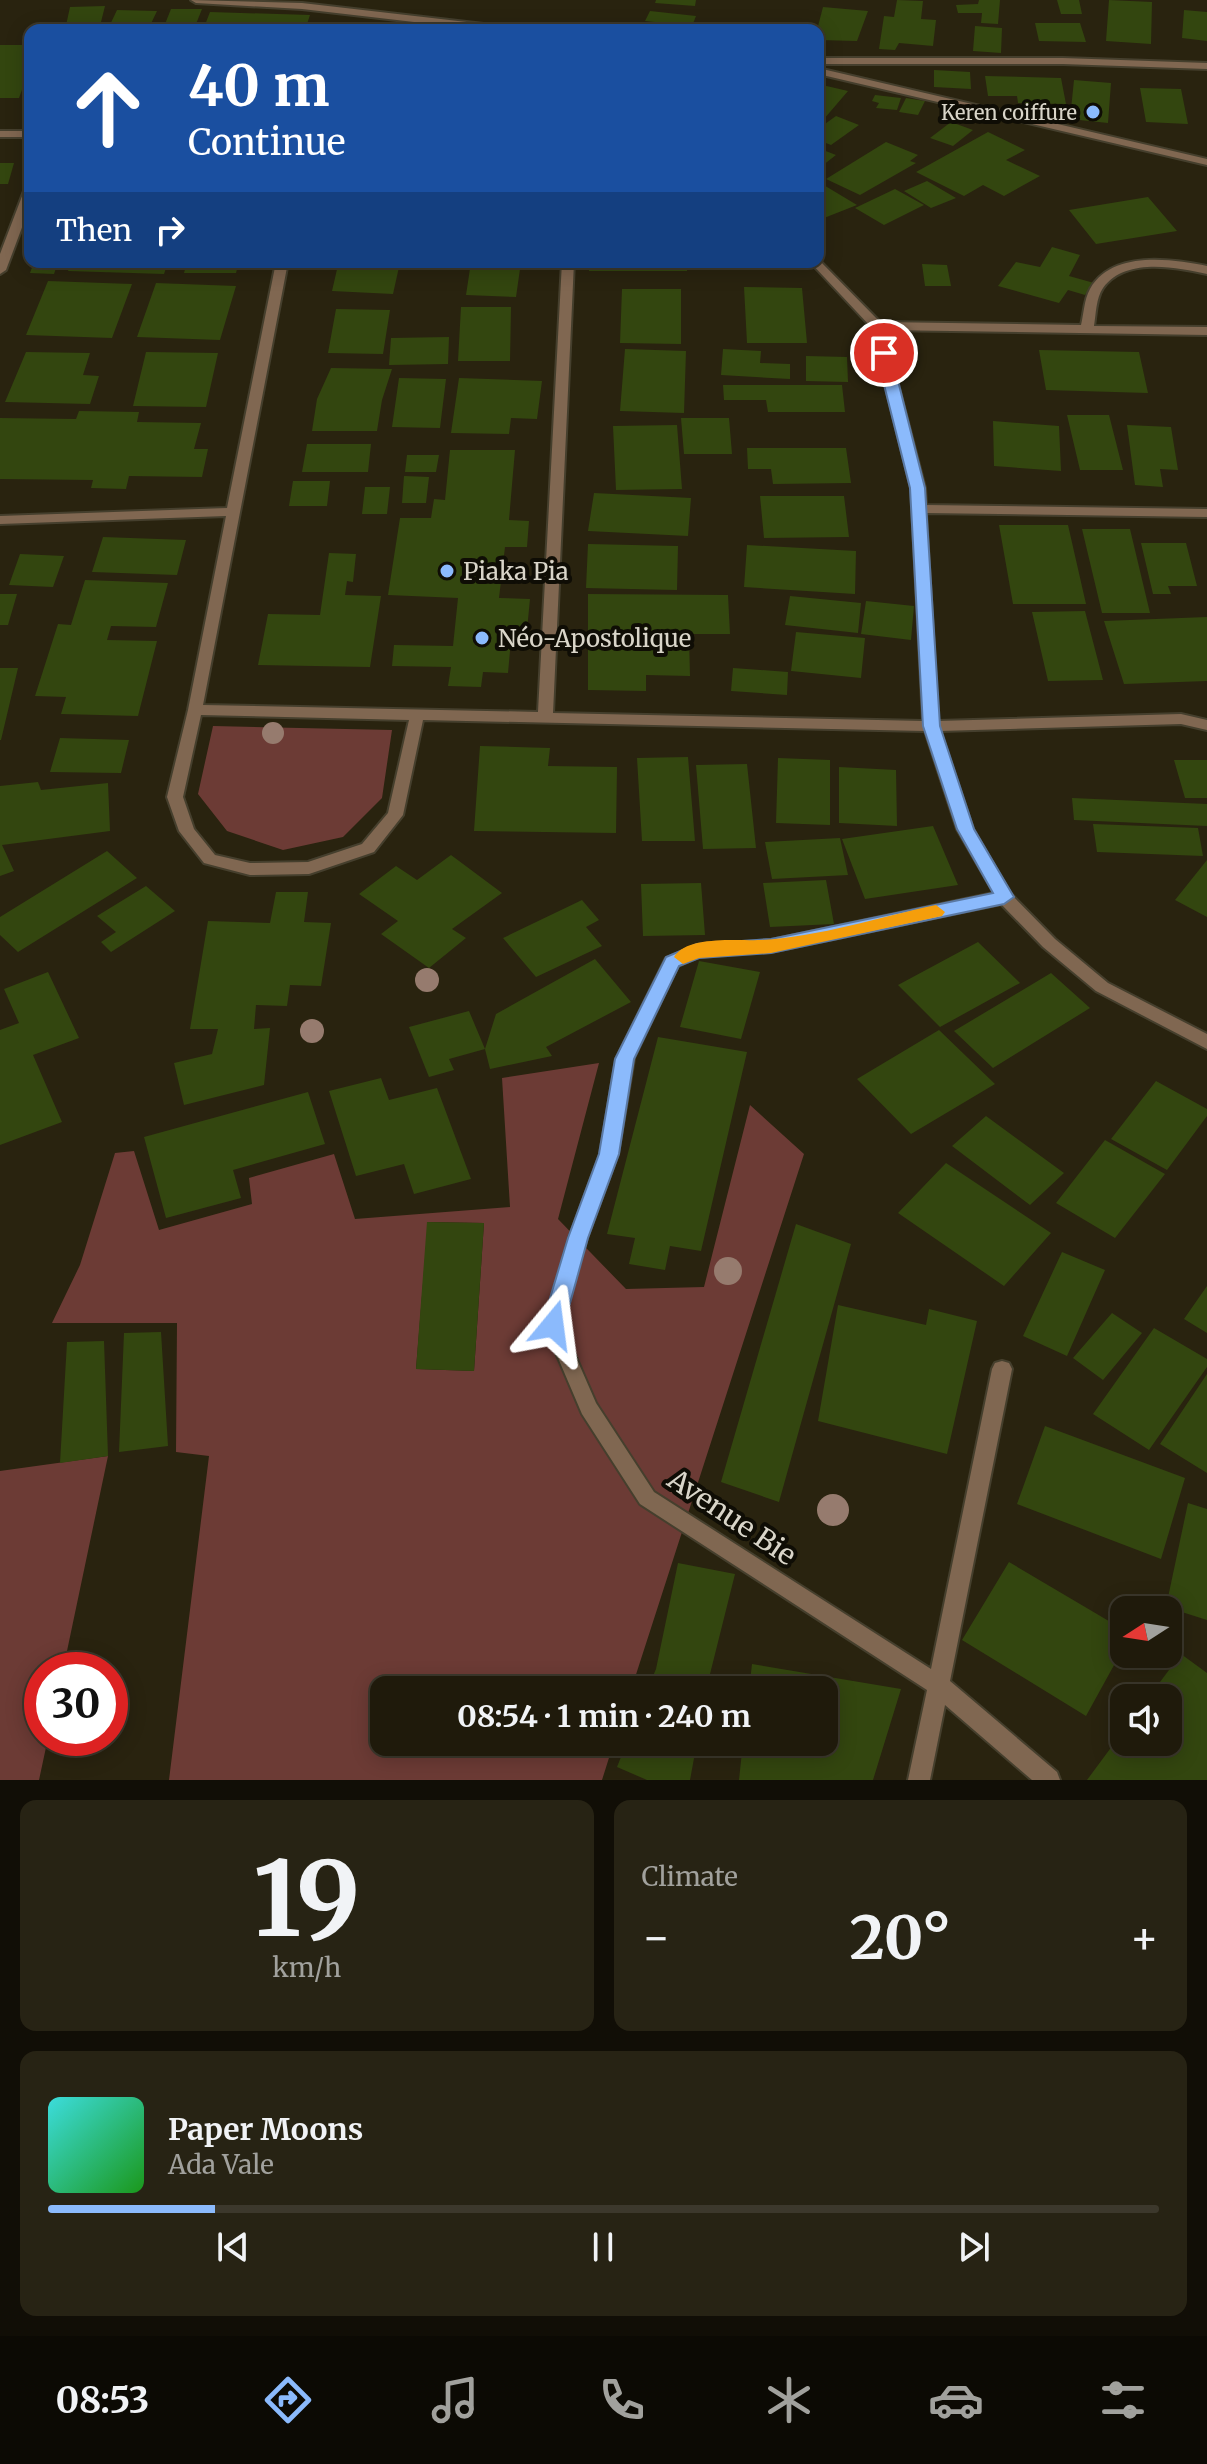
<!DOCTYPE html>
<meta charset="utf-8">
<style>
body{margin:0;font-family:Merriweather,serif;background:#272314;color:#f1f3f6;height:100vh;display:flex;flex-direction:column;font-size:30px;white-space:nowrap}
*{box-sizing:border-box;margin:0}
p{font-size:26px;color:#a1a19d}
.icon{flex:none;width:44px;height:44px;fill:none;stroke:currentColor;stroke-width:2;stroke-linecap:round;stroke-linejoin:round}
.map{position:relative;height:1780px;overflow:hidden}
.panel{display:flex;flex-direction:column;gap:20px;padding:20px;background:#110e06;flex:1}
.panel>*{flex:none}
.banner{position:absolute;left:24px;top:24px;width:800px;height:244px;border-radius:16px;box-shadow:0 4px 20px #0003,0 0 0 2px #3c382c;background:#1a4fa0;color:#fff;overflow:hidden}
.needle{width:52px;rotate:258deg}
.controls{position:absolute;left:1110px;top:1596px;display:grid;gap:16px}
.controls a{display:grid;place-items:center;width:72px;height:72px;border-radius:16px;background:#1f1a0b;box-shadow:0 4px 20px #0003,0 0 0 2px #3c382c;font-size:40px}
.speed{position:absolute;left:24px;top:1652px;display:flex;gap:16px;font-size:40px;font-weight:700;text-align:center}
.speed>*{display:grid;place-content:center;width:104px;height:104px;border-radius:50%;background:#1f1a0b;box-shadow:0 4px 20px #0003,0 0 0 2px #3c382c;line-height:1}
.speed .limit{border:12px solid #d22;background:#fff;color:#111}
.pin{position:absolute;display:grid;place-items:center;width:68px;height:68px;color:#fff;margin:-34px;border:4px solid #fff;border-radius:50%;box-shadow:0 2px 8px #0007}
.me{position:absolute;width:88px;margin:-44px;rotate:16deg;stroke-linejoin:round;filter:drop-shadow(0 0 6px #0008)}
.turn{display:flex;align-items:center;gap:28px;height:168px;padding:0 32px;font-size:36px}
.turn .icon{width:104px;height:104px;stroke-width:2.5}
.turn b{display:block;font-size:56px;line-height:68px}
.then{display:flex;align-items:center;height:76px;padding:0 32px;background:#0003;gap:16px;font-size:30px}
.big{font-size:60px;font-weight:700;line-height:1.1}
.panel .widget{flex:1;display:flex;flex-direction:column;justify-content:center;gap:12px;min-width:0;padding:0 28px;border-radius:16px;background:#272314}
.panel .dial{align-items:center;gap:0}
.dial b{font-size:104px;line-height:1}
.song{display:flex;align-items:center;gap:24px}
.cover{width:96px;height:96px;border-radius:12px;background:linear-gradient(135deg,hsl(180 70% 55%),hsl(120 70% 35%))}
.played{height:8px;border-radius:4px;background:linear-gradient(90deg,#8bbafc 15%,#3c382c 15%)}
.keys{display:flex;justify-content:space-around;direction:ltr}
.heat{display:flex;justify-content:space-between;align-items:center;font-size:44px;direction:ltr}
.panel .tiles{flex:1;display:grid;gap:20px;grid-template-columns:1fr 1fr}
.widget:last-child{grid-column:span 2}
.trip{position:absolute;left:370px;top:1676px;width:468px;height:80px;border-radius:16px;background:#1f1a0b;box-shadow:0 4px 20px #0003,0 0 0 2px #3c382c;font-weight:700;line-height:80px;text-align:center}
.tabs{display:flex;height:128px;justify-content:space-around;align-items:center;background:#0c0a04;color:#a1a19d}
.tabs .icon{width:56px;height:56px}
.tabs .active{color:#8bbafc}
.tabs b{font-size:36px;color:#f1f3f6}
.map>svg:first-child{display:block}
</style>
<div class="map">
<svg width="1207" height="1780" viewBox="0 0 1207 1780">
<rect width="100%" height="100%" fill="#29230f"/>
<path fill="#6c3b35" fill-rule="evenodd" d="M213 726 392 730 382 798 343 837 283 850 227 831 198 794Z
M599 1063 558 1219 626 1289 704 1287 750 1105 804 1154 631 1690H384V1742H614L602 1780H169L209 1456 176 1452 177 1323H52L80 1265 115 1153 134 1151 159 1230 252 1204 249 1178 334 1154 355 1219 510 1207 502 1078ZM428 1222 484 1223 474 1371 416 1369Z
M108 1456 63 1670H42V1738H48L39 1780H0V1471Z"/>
<path fill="#33460f" d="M656 0H696L695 6 655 3Z
M897 0 923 1 921 19 936 20 933 46 899 43 895 50 879 49 884 16 894 17Z
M979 0H1000L998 24 981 23 982 13H958L956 5 978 4Z
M1057 0H1079L1082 14H1061Z
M1109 0 1152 2 1151 44 1106 41Z
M105 6 99 30H65L70 7Z
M823 7 868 11 857 41 818 40 817 30Z
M171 9H202L196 24H165Z
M117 10 157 11 148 30 108 29Z
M1184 10 1207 12V41L1182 38Z
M650 11 696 16 692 26 645 21Z
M210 12 310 15 305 30H203Z
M1035 23H1080L1086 42 1039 41Z
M975 26 1002 28 1001 53 973 51Z
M0 45H30V68L19 98H0Z
M934 70 970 72 971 89 934 87Z
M985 76 1061 78 1066 104 1018 103 1017 96H988Z
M1074 80 1111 83 1108 123 1070 119Z
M818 84 848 91 824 119 818 118Z
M1140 88 1181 89 1188 124 1146 122Z
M875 95 901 98 897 110 876 108 879 103 872 101Z
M906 98 925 101 918 115 899 112Z
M836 116 859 125 831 145 818 140V129Z
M951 122 973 130 953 146 930 138Z
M988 132 1025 150 1006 160 1040 176 1004 196 983 185 964 196 916 172Z
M886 142 918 155 910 161 916 163 860 195 826 179Z
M818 148 836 155 818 169Z
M0 163H14L8 184H0Z
M927 181 956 198 931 208 904 191Z
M822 184 857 205 824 218 818 214V185Z
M895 189 924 205 884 225 855 208Z
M1148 197 1177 231 1096 244 1069 210Z
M1052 247 1080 255 1069 276 1094 283 1085 295 1068 290 1059 303 998 286 1016 262 1040 267Z
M34 262H58L54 274 30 273Z
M71 262H168L164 274 68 271Z
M187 262H239L236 273H184Z
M471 262H521L516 297 466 295Z
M589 262H687V271H589Z
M922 264 947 265 951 286H925Z
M338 265 399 267 393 294 332 291Z
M48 281 132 284 112 338 26 335Z
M156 283 236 286 220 340 137 337Z
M744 287 802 288 807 343H747Z
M622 289H681V344L620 343Z
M461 307H511L510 361H458Z
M336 309 390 310 383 354 328 353Z
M449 337 448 364 389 365 391 338Z
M625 349 686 351 684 413 620 411Z
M723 349 761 351 760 363 790 364V379L721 375Z
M1039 350 1139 352 1148 393 1046 390Z
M26 352 90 353 83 375 99 376 90 404 5 402Z
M146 352 218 353 206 407 133 406Z
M806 356 847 357 848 382 806 381Z
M331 368 392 369 382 400 377 431H312L317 399Z
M399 378 446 379 440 428 392 427Z
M459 378 542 381 537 419 511 418 509 434 451 433Z
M723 385H842L845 412H768L766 400H724Z
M79 411 139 412 137 422 201 423 194 449H208L202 477 129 476 126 489 91 488 93 480 0 479V418L76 419Z
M1067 415H1109L1123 470H1080Z
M681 418H729L732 454H684Z
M993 421 1059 426 1061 471 994 466Z
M677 425 682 489 616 490 613 426Z
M1127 425 1171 427 1178 470 1160 469 1163 487 1135 485Z
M307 444H371L368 472H302Z
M747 448H846L851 483 773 484 771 469H748Z
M450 450H515L509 520 529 521 527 547H505L499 598 530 599 527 630 512 629 508 673 483 672 481 687 448 686 451 667 392 666 394 645 453 646 458 598 388 595 400 518H431L434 499 445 500Z
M407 455H439L436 472H405Z
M404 476 429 477 426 503H402Z
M293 481H330L327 506H289Z
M365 487H390L387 514H362Z
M594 493 691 498 688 536 588 531Z
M760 496H844L849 537 764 538Z
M999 525H1068L1086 604H1013Z
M1082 529H1130L1150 613H1102Z
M103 537 186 540 177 575 92 572Z
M1141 543H1186L1197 586H1168L1171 594H1153Z
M588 544 678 546 677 590 586 588Z
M747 545 856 551 855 594 744 587Z
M329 553 356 554 353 582 347 581 345 595 381 596 370 667 258 665 268 614 320 615Z
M20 554 64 556 53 587 9 585Z
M85 580 168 583 156 627 111 626 107 640 157 641 138 716 61 714 66 697 35 696 58 624 71 625Z
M0 594H17L8 625H0Z
M588 594 728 595 730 634H588Z
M790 596 861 603 858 633 785 625Z
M866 601 914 606 911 640 861 634Z
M1085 611 1103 680 1048 681 1032 612Z
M1207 617V681L1124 684 1104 621Z
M796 632 865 638 861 678 791 671Z
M588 635 689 636 690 676 646 675V691L588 690Z
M0 668H18L1 740H0Z
M733 668 788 672 787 695 731 691Z
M60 738 129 740 121 773 50 772Z
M480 746 550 748 548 766 617 767 616 833 474 831Z
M688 757 695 841H642L637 758Z
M778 758 830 760V825L776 823Z
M1174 760H1207V798H1185Z
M747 764 756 848 703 849 696 765Z
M839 767 896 770 897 826 839 823Z
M38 782 41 790 108 783 110 831 2 845 14 871 0 876V786Z
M1072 798 1207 804V826L1074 820Z
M1093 824 1198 828 1203 856 1097 852Z
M933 826 958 885 865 899 842 839Z
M840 838 848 875 772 879 765 842Z
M107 851 137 878 18 952 0 935V917Z
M451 855 502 893 452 929 466 938 429 968 381 934 398 921 359 894 396 866 417 880Z
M1207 860V917L1175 900Z
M826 880 834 924 770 927 763 883Z
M701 883 705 935 643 936 641 884Z
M146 886 175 911 111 952 101 942 116 932 97 916Z
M276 892H308L304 922 331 923 321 986 290 985 287 1006 256 1005 254 1029 270 1028 264 1085 184 1105 174 1063 212 1054 218 1029H190L208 921 270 923Z
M582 900 599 920 586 927 602 946 536 977 503 938Z
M978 942 1020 983 940 1027 898 985Z
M595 959 631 1002 546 1047 552 1056 490 1069 485 1049 496 1014Z
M699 961 760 972 741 1039 680 1027Z
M48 972 79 1038 33 1055 62 1122 0 1145V1030L19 1023 4 989Z
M1051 973 1090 1008 993 1068 954 1031Z
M469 1011 485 1049 449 1059 454 1070 429 1077 409 1027Z
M939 1030 995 1084 911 1134 857 1079Z
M658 1037 747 1052 701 1251 670 1246 665 1270 629 1264 635 1238 607 1234Z
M381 1078 389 1100 437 1088 471 1179 414 1194 404 1164 356 1176 329 1091Z
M1156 1081 1207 1109V1116L1167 1170 1111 1139Z
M308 1092 325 1144 233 1170 241 1198 166 1218 144 1137Z
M986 1116 1064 1173 1030 1205 952 1146Z
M1105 1140 1165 1174 1115 1238 1056 1203Z
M946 1163 1051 1233 1004 1286 898 1213Z
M427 1222 484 1223 474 1371 416 1369Z
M796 1224 851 1244 779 1502 721 1482Z
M1062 1252 1105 1270 1067 1356 1023 1336Z
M1207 1286V1333L1184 1319Z
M838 1305 926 1325 929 1309 977 1321 947 1454 818 1421Z
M1112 1313 1142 1333 1103 1380 1073 1358Z
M1154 1328 1207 1359V1367L1149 1450 1093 1414Z
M161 1332 168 1446 119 1452 124 1333Z
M104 1341 108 1456 60 1463 67 1342Z
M1207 1374V1473L1160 1444Z
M1045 1426 1185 1478 1161 1559 1017 1504Z
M1188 1503 1207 1509V1620L1166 1607Z
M1009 1562 1124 1630V1647L1086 1716 962 1640Z
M678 1563 735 1574 706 1690H647L656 1669Z
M1181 1654 1207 1673V1780H1087L1124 1730V1742H1168V1698H1148Z
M752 1664 901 1689 873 1780H739L743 1742H824V1690H749Z
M627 1742H697L690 1780H647L617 1767Z"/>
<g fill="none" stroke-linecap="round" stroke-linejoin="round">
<g stroke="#453f2d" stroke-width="4">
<path id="service" d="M818 58H1063L1207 63V69L1063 64H818Z
M771 940 777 942 779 946 777 950 699 957 678 966 631 1064H619L616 1059 666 958 697 945Z"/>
</g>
<g stroke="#453f2d" stroke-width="4">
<path id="minor" d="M191 0 302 3 510 27 515 30H483L302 9 196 3Z
M818 68 1207 159V165L818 74Z
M0 131H30V137H0Z
M30 188V206L6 270 0 274V254L24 191Z
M818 259 880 322 1081 325C1084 313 1084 300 1090 289 1112 250 1172 259 1207 266V274C1176 267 1125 257 1103 288 1096 298 1096 314 1094 326L1207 327V335L884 330 925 488 926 505 1207 509V517L926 513 938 721 1181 714 1207 720V730L1181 724 940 731 973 829 1010 893 1055 939 1108 983 1207 1034V1049L1096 991 1043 947 1001 904 771 952 765 950 763 946 765 942 771 940 994 893 957 829 925 731 423 720 403 815 374 852 309 874 250 875 204 863 179 831 167 797 188 710 226 516 0 524V516L227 508 276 262H288L203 705 538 712 562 262H574L553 713 923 721 911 488 871 327 810 262H818ZM201 715 409 720 388 813 362 844 308 862 250 863 215 855 194 829 183 797Z
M625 1052 631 1054 634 1059 618 1154 587 1238 562 1325 596 1403 654 1492 931 1669 992 1369 995 1363 1002 1361 1009 1363 1012 1369 950 1681 1057 1772 1060 1780H1032L945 1705 930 1780H908L927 1690 640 1504 582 1414 544 1325 569 1238 600 1154 616 1059 619 1054Z"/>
</g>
<use href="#service" fill="#806751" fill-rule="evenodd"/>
<use href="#minor" fill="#806751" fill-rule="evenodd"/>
</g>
<g fill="#967b6e">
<circle cx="273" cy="733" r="11"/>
<circle cx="427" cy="980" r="12"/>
<circle cx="312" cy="1031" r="12"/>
<circle cx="728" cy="1271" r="14"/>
<circle cx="833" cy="1510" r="16"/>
</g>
<path fill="#8bbafc" stroke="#5a79a4" stroke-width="2" d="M884 349 891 353 925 488 940 726 974 829 1014 897 1004 904 771 953 699 958 679 966 634 1059 619 1154 588 1238 564 1325 561 1331H545L542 1325 568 1238 599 1154 615 1059 666 957 697 944 771 939 993 893 957 829 923 726 910 488 876 353Z"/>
<path fill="#f59e0b" d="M936 905 945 912 942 916 771 953 699 958 683 964 674 957C687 935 738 941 761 940 819 937 879 917 936 905Z"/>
<g fill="#8bbafc" stroke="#0f0d05" stroke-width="3">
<circle cx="1093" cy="112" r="8"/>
<circle cx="447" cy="571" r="8"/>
<circle cx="482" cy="638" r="8"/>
</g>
<g text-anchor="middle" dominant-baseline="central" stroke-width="8" stroke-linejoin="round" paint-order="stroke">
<g font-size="20" fill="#d9d5c9" stroke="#0f0d05" text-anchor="end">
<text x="1077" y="112">Keren coiffure</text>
</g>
<g font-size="24" fill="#d9d5c9" stroke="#0f0d05" text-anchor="start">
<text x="463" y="571">Piaka Pia</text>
<text x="498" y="638">Néo-Apostolique</text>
</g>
<g font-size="28" fill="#d9d5c9" stroke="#0f0d05">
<text transform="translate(732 1517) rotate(34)">Avenue Bie</text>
</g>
</g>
</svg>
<div class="controls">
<a><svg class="needle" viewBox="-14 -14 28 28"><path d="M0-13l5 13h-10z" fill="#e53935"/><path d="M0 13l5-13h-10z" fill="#a1a19d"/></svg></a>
<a><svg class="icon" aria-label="sound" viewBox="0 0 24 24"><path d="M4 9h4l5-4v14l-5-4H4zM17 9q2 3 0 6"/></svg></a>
</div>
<div class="speed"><div class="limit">30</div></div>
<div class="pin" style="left:884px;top:353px;background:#d93025"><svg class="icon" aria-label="arrive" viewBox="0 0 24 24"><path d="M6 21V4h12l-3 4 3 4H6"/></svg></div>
<svg class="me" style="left:553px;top:1325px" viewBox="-20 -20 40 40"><path d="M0-17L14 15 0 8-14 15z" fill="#8bbafc" stroke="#fff" stroke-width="4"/></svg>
<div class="trip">08:54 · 1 min · 240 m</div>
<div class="banner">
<div class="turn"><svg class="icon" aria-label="ahead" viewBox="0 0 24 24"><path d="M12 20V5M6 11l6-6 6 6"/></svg><div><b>40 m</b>Continue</div></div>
<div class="then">Then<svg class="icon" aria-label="right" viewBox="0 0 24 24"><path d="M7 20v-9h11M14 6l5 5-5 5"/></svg></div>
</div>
</div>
<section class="panel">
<div class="tiles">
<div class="widget dial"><b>19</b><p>km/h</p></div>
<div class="widget"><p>Climate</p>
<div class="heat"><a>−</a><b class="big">20°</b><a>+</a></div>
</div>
<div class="widget">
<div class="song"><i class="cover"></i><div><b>Paper Moons</b><p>Ada Vale</p></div></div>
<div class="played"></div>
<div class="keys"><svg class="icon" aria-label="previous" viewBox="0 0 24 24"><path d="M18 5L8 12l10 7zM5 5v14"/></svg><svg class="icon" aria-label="pause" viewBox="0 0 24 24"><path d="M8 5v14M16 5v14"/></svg><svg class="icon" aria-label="next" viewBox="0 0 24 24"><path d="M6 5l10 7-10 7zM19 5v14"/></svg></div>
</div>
</div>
</section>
<nav class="tabs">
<b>08:53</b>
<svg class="icon active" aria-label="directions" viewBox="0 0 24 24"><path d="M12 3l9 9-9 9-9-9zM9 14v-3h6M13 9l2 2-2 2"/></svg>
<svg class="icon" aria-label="music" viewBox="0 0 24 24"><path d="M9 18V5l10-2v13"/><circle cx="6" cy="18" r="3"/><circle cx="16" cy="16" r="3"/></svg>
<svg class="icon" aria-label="phone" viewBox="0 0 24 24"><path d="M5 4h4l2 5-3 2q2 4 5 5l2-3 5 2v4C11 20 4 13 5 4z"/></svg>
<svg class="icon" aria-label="climate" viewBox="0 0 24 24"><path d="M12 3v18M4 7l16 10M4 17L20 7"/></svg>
<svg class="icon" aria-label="car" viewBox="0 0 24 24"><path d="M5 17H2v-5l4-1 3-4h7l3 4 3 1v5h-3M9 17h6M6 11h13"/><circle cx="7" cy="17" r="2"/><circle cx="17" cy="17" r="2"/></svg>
<svg class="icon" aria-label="filters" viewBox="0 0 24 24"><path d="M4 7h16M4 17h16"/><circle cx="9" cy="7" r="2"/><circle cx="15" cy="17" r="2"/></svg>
</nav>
